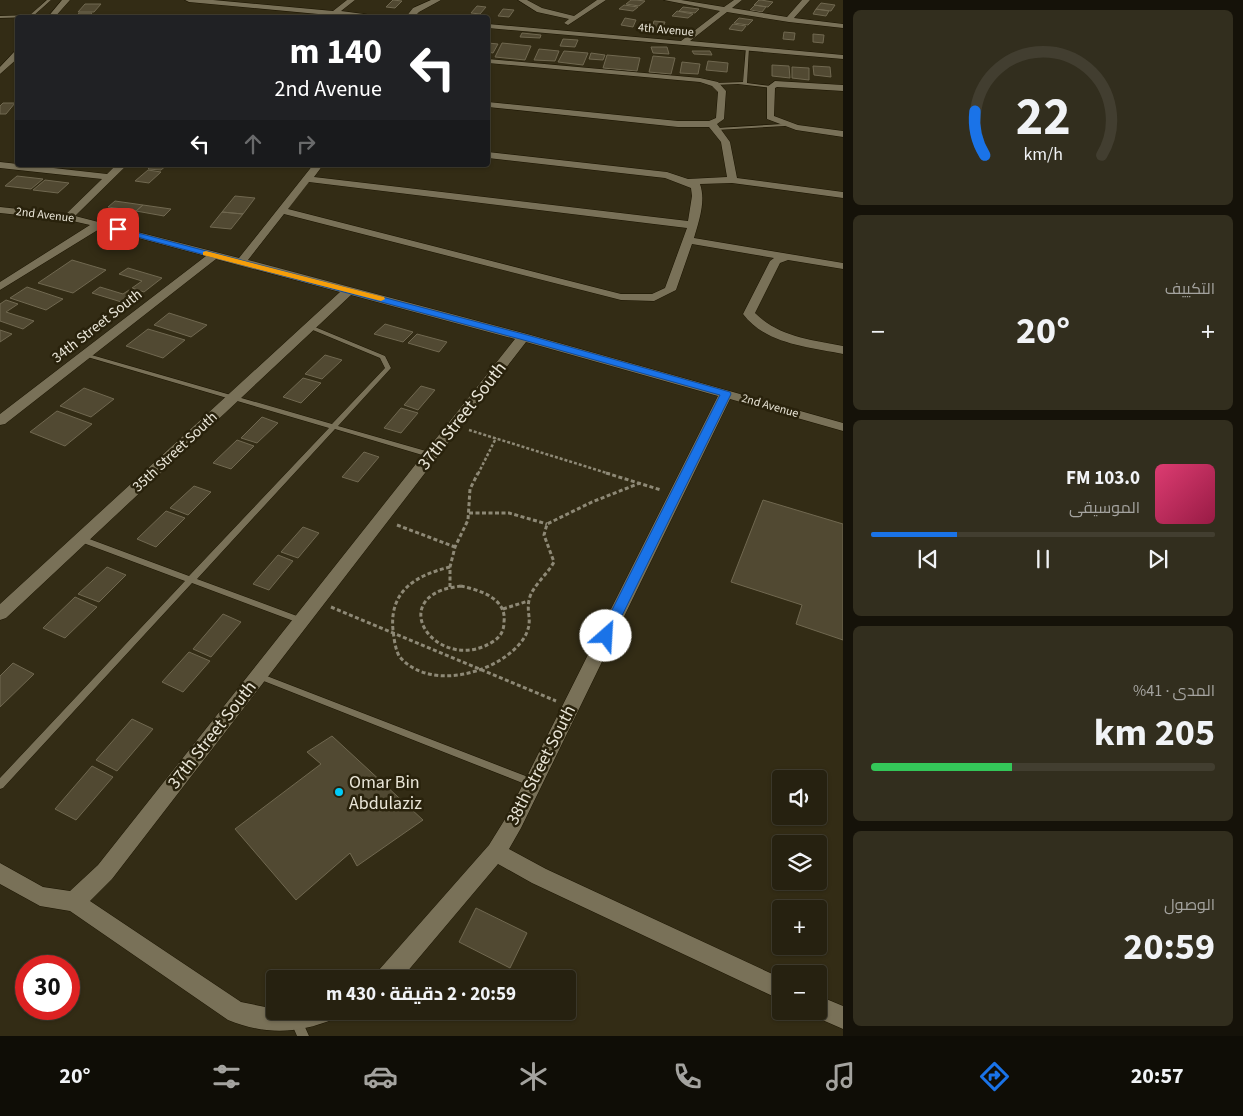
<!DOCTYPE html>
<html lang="ar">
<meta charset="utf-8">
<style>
body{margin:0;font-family:"Source Sans 3",Cairo,sans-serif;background:#322e1e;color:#f1f3f6;direction:rtl;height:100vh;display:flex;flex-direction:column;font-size:19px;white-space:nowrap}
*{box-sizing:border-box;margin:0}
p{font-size:16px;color:#a4a39f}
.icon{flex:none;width:28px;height:28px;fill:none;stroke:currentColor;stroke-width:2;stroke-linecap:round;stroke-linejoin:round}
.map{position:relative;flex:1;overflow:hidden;direction:ltr}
.details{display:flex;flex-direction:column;gap:10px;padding:10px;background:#151209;width:400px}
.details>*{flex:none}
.hud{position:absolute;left:15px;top:15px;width:475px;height:152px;border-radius:5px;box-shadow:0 1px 4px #0004,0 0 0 1px #423e30;direction:rtl;background:#202124;color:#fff;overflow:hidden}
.tools{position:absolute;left:772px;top:770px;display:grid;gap:10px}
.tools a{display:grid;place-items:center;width:55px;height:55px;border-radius:5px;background:#262110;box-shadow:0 1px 4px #0004,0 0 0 1px #423e30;font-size:25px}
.speed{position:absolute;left:15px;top:955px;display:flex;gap:10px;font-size:25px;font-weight:700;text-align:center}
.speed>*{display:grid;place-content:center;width:65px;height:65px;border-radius:50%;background:#262110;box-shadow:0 1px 4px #0004,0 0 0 1px #423e30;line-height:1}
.speed .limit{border:8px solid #d22;background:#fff;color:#111}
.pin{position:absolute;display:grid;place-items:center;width:42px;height:42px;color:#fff;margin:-21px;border-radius:10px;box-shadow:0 2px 8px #0006}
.me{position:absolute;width:55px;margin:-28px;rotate:26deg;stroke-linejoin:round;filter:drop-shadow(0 0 4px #0008)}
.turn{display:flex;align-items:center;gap:18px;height:105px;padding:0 25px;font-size:22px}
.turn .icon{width:65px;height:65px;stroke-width:2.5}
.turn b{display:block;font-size:35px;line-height:42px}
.lanes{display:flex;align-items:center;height:48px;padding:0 25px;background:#0003;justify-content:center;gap:25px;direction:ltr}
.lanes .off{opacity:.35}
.big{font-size:38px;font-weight:700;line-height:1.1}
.details .widget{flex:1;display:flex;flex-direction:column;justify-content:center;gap:8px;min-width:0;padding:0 18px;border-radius:8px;background:#322e1e}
.details .dial{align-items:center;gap:0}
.dial svg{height:130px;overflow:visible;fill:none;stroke:#423e30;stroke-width:7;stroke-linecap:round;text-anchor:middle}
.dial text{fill:#f1f3f6;stroke:none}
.song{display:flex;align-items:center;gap:15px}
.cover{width:60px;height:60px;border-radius:8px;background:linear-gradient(135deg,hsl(340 70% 55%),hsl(340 70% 35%))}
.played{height:5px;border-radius:2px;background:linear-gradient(90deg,#1a73e8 25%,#423e30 25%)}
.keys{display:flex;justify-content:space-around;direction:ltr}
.heat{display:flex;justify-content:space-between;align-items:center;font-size:28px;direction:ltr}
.charge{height:8px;border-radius:4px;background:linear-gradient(90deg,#34c759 41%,#423e30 0)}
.trip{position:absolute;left:266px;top:970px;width:310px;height:50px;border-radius:5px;background:#262110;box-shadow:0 1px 4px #0004,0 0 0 1px #423e30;font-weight:700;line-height:50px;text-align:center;direction:rtl}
.tabs{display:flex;height:80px;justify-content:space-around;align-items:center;background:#0f0d06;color:#a4a39f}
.tabs .icon{width:35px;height:35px}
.tabs .selected{color:#1a73e8}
.tabs b{font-size:22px;color:#f1f3f6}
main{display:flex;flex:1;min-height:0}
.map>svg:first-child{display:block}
</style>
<main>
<section class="details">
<div class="widget dial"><svg viewBox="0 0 100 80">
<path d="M14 69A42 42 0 1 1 86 69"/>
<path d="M14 69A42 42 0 0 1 8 42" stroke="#1a73e8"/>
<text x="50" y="56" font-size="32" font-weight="700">22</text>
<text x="50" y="72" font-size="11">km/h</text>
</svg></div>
<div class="widget"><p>التكييف</p>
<div class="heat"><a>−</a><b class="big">20°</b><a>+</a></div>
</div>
<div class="widget">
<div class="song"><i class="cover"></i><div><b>103.0 FM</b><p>الموسيقى</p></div></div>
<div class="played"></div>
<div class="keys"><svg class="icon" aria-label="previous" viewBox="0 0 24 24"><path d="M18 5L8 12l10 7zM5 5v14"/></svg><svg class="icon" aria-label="pause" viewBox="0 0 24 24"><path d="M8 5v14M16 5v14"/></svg><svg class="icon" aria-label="next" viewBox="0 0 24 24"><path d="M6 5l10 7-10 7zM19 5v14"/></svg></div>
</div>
<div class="widget"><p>المدى · 41%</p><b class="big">205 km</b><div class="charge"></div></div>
<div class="widget"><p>الوصول</p><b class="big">20:59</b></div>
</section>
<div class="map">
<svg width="843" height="1036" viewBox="0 0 843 1036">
<rect width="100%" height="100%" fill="#332c15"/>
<path fill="#514932" stroke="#706850" d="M393 0 402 1 395 8 386 7Z
M631 0H636L645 1 639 6 626 4Z
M759 0H761L773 2 768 7 754 5Z
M821 3 835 5 831 11 816 9Z
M85 4H101L94 12H78Z
M624 5 638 7 633 11 619 9Z
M755 5 766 7 762 12 750 10Z
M477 6 486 7 480 14 471 13Z
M683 7 699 9 695 13 679 11Z
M503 9 514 10 509 17 498 16Z
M816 9 829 11 826 16 813 14Z
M677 11 693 14 688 18 672 16Z
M79 13H92L88 18H75Z
M625 18 636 20 633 27 621 25Z
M739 18 753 20 748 25 734 23Z
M654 21 665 22 662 29 652 28Z
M733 24 746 26 742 31 729 29Z
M784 32 795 33 794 40 783 39Z
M522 33 541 35 540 38 520 37Z
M813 34 824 35 823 43 813 42Z
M563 39 578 40 575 47 560 46Z
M488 43 498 44 493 53 488 52Z
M502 43 531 46 525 60 495 57Z
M651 47H667L669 54 653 53Z
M539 49 559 51 555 61 534 60Z
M564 51 588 53 583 65 558 62Z
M692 51H710L712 55 694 54Z
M591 53 605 55 603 60 589 59Z
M607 55 640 58 637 71 603 68Z
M653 56 675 58 671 74 649 72Z
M708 61 728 63 727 72 706 70Z
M682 62 700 64 698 74 680 73Z
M772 65 789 66 790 78 772 76Z
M813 66 830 67 831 77 814 75Z
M792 67 809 68V80L792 78Z
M3 103H15L6 114H0V106Z
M152 165H167L161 170 148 169Z
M148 170 161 172 149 183 135 181Z
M17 176 43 179 31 189 5 186Z
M45 180 69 183 58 193 33 190Z
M235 196 255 198 243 214 222 212Z
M115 201 143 205 136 211 108 207Z
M143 205 171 209 164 216 136 211Z
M222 212 243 214 231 229 210 227Z
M72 260 106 270 73 293 38 283Z
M128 268 162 278 144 292 132 288 142 281 119 274Z
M27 287 63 299 46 310 10 298Z
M100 287 123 294 129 290 142 294 128 304 92 293Z
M6 300 18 304 6 312 34 321 23 329 0 321V304Z
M169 313 207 325 191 337 154 325Z
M385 324 413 332 403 342 374 334Z
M148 329 185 340 163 358 126 346Z
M0 330 12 334 0 342Z
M417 334 447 342 439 352 408 343Z
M325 355 342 360 322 379 305 374Z
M303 378 321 383 301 403 283 397Z
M421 386 435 390 418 410 404 405Z
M84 388 114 399 91 417 60 406Z
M401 408 418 413 401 433 384 428Z
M57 411 92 424 65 446 30 432Z
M262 417 278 423 257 443 241 438Z
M237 440 254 446 231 469 213 463Z
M364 452 379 457 358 482 342 477Z
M194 486 211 492 188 515 170 508Z
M763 500 843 524V640L796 624 802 605 731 582Z
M166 511 185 518 156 547 137 539Z
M303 527 319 533 298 558 281 552Z
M278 555 293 561 269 590 253 584Z
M107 567 126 575 99 602 78 594Z
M75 597 97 607 65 638 43 628Z
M223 614 241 622 211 657 193 649Z
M189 652 210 661 183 692 162 682Z
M13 663 34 674 0 707V676Z
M132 719 153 729 117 771 96 760Z
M332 736 423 820 357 866 350 853 296 900 235 829 321 764 307 752Z
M92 766 113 777 76 820 55 809Z
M476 908 527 933 510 968 459 942Z"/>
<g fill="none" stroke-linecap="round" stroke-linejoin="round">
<g stroke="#1b1401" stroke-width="1">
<path id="lane" d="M47 0H51L32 17 0 18V16L30 15Z
M746 47 749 48 747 83 771 86H772V88L738 84 714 85V83H715L743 82Z
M783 124 785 125V126L717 130 715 129 717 128Z
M310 325 385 356 391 368 338 426 433 453 435 455 433 457H429L335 429 197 579 305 619 306 621 305 623H299L192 583 3 788 0 789V778L185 581 78 541 77 539 78 537H84L189 576 329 428 84 356 83 355 84 354H88L332 424 385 368 380 358 308 328 307 327Z
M259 673 536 780 538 783 536 786 533 787 530 786 256 678 255 676 256 674Z
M296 1014 300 1016 309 1036H297L290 1020 292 1016Z"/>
</g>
<g stroke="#1b1401" stroke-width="1">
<path id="street" d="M62 0H70L54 18H47Z
M185 0H213L333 11 347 0H355L341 11 394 18H361L189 2Z
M431 0H441L419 12 413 18H405L413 8Z
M518 0H527L542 8 574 16 597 0H606L568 25 564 23 569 19 537 12Z
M664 0H681L724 7 734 0H742L732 8 787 17 802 0H810L794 18 843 24V28L789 22 727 12 690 41 843 55V59L488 28V24L681 41 720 11Z
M15 51H18V58L0 74V67Z
M488 59 700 78 718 82 726 91 724 119 717 124 730 142 737 178 843 192V198L732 183 700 184C706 201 699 221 694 238L843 263V269L788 260 780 263 755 313C779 337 812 340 843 346V354C809 347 765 344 743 314L770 261 774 258 692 244 676 290 654 301 621 300 284 214 248 260 527 334 843 423V431L730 399 521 828 509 849 546 869 781 978V1000L532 883 498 864 401 979H375L378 971 489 845 507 816 718 396 526 342 112 879 90 901 241 1002 275 1009V1011H337L334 1019C297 1034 265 1035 228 1020L70 911 40 906 0 884V863L43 887 70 891 98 865 515 339 351 295 6 618 0 620V604L340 292 216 259 5 424 0 425V414L206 256 101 228 0 290V282L90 225 68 220 0 213V207L66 214 102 179 0 168V162L107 174 116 165H127L75 216 239 258 313 165H323L314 177 688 221 692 196 691 188 665 178 488 158V152L667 172 688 179 727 177 721 142 709 127H678L488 107V102L678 121H709L716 118 718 92 712 86 700 82 488 63ZM309 182 687 228 665 288 652 294H621L288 209Z
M775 81 843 85V91L777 87 775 88 774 116 798 125 843 131V137L796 130 767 119V87Z
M819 996 843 1006V1029L811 1015 810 1011H819Z"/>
</g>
<path stroke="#8e8976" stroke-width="2.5" stroke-dasharray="3 2" stroke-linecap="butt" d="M469 430 610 474
M478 474 496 438"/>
<path stroke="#8e8976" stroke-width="3" stroke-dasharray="4 2.5" stroke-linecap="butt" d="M606 473 661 490
M469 513H509L547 524
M397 525 455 547
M450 567C417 575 389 590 393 630 394 638 395 648 399 656 429 693 501 673 524 638 534 621 526 615 529 600 532 586 547 575 554 562L544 535 547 524 592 502 640 483
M461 586C479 590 507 598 504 622 504 630 501 636 494 641 444 674 390 610 442 590 448 588 455 587 461 586Z
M450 587V567L455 547 468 520 470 489 478 473
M331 607 556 701
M503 609 528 601"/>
<use href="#lane" fill="#797158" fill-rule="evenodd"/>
<use href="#street" fill="#797158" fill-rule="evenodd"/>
</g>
<path fill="#1a73e8" stroke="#114b97" d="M115 227 527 335 730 392 731 394 610 640H601L599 636 720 395 520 339 115 231Z"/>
<path fill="#f59e0b" d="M206 251 384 297 385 299 381 301 203 255V252Z"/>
<circle fill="#00cbf9" stroke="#29220c" stroke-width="2" cx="339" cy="792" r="5"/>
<g text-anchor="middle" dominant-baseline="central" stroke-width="5" stroke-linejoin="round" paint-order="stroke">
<g font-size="12" fill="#eae6d8" stroke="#29220c">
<text transform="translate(666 30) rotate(5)">4th Avenue</text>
<text transform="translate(45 215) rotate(7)">2nd Avenue</text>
<text transform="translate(770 406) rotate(16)">2nd Avenue</text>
</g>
<g font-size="15" fill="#eae6d8" stroke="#29220c">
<text transform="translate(97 326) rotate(-38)">34th Street South</text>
<text transform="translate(175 452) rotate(-43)">35th Street South</text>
</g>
<g font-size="18" fill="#eae6d8" stroke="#29220c">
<text transform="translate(462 416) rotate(-52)">37th Street South</text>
<text transform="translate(212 735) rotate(-52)">37th Street South</text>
<text transform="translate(541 765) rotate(-63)">38th Street South</text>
</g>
<g font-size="18" fill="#eae6d8" stroke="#29220c" text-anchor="start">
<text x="349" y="782">Omar Bin<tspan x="349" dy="21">Abdulaziz</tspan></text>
</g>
</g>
</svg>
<div class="tools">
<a><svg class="icon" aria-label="sound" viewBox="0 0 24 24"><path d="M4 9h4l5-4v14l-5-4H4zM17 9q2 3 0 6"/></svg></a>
<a><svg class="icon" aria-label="layers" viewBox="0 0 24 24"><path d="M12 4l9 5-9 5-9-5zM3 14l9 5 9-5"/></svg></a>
<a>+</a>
<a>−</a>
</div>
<div class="speed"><div class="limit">30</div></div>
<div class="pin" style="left:118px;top:229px;background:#d93025"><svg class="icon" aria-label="arrive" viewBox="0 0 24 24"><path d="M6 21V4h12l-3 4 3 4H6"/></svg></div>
<svg class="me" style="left:606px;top:636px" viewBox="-20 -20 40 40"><circle r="19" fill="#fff"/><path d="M0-13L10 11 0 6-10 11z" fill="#1a73e8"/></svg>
<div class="trip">20:59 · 2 دقيقة · 430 m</div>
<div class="hud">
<div class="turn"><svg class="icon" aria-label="left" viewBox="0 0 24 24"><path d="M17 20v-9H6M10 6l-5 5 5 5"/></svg><div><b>140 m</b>2nd Avenue</div></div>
<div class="lanes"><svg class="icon" aria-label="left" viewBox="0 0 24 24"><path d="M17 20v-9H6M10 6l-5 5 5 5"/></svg><svg class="icon off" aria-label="ahead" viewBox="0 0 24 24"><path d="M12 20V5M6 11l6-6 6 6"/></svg><svg class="icon off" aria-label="right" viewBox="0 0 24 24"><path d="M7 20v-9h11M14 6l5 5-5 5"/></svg></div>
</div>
</div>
</main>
<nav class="tabs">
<b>20:57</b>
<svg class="icon selected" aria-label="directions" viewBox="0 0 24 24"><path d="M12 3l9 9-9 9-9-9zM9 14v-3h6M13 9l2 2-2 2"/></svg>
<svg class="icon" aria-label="music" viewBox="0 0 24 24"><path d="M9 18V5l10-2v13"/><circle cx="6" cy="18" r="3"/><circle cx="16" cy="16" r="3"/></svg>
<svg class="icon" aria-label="phone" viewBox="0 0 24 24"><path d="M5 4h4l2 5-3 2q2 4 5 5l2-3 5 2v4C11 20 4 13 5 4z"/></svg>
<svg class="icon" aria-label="climate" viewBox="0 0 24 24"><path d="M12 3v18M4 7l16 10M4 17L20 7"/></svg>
<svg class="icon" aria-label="car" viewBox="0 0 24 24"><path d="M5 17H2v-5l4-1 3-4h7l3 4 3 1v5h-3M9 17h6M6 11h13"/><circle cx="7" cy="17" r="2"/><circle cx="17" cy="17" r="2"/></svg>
<svg class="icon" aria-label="filters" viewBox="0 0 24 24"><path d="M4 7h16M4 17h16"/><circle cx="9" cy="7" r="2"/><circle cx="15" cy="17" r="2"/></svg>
<b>20°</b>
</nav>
